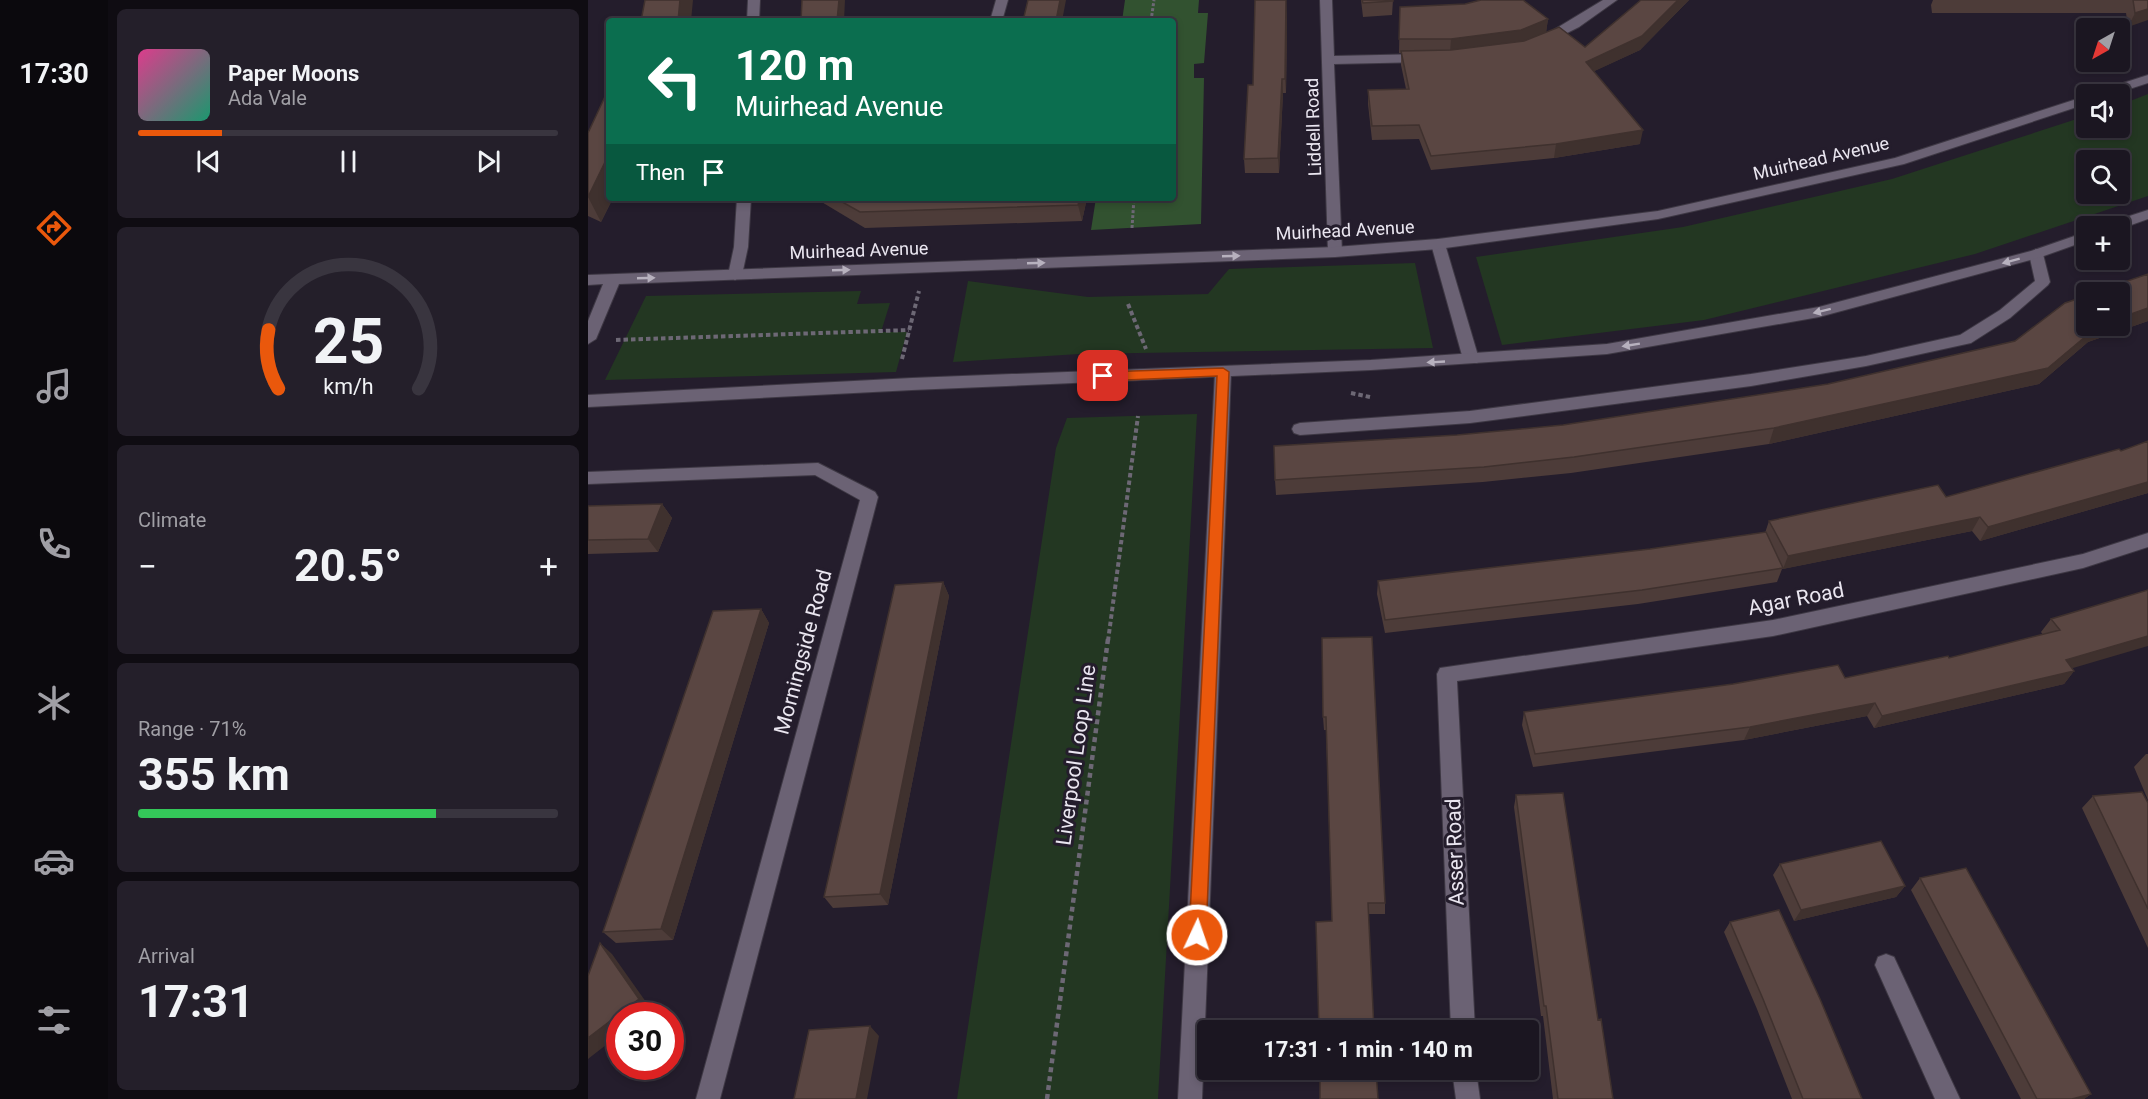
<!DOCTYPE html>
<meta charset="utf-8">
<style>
body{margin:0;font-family:Roboto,sans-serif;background:#241f2a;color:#f1f3f6;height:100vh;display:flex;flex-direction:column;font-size:22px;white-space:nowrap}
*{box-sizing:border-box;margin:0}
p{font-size:20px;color:#a09fa5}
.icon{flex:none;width:33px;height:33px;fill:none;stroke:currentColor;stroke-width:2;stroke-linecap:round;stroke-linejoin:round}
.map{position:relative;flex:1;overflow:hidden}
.sheet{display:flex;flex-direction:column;gap:9px;padding:9px;background:#0f0c12;width:480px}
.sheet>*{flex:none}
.banner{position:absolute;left:18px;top:18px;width:570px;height:183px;border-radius:6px;box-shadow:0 3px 9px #0003,0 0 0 2px #39353f;background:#0b6e4f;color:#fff;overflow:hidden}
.needle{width:39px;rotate:219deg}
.controls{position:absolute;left:1488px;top:18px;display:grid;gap:12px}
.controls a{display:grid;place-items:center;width:54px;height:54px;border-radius:6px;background:#1b1621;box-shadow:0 3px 9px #0003,0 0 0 2px #39353f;font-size:30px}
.speed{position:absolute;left:18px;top:1002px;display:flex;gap:12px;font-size:30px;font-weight:700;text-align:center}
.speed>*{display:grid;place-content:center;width:78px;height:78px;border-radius:50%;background:#1b1621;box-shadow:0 3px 9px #0003,0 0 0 2px #39353f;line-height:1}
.speed .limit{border:9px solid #d22;background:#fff;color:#111}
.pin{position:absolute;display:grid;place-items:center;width:51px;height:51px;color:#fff;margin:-26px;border-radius:12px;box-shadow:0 3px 9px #0006}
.me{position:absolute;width:66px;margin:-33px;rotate:3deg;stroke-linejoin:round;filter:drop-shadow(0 0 4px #0008)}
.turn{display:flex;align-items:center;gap:21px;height:126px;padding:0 30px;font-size:27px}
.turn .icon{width:78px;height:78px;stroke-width:2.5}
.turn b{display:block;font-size:42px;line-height:51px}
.then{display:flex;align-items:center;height:57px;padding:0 30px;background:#0003;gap:12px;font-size:22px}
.big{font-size:45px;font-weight:700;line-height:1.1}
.sheet .card{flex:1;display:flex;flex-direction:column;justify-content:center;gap:9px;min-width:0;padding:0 21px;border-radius:9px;background:#241f2a}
.sheet .dial{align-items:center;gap:0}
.dial svg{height:156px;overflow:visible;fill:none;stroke:#39353f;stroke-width:7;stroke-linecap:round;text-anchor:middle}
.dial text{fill:#f1f3f6;stroke:none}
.song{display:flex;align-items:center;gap:18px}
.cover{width:72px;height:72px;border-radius:9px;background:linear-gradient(135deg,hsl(330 70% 55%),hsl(160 70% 35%))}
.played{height:6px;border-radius:3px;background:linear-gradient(90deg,#ea580c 20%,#39353f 20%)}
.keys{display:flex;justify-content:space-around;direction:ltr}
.heat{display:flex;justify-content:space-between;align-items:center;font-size:33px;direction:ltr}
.charge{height:9px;border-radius:4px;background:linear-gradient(90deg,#34c759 71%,#39353f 0)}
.trip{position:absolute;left:609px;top:1020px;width:342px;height:60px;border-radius:6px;background:#1b1621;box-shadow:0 3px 9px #0003,0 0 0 2px #39353f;font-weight:700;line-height:60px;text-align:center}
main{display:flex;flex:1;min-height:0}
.tab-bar{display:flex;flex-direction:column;width:108px;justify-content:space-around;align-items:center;background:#0b090d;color:#a09fa5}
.tab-bar .icon{width:42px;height:42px}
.tab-bar .active{color:#ea580c}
.tab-bar b{font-size:27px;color:#f1f3f6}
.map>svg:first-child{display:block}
</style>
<main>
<nav class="tab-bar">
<b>17:30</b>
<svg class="icon active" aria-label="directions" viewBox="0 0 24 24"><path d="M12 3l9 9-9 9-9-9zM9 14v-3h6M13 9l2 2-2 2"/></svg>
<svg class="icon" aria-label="music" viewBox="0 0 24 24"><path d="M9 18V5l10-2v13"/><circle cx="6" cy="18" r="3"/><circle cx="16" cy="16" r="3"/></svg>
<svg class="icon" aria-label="phone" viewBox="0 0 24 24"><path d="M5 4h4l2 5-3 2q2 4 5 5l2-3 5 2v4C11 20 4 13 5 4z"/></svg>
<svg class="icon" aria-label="climate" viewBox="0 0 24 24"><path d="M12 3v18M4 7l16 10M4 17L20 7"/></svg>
<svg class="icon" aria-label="car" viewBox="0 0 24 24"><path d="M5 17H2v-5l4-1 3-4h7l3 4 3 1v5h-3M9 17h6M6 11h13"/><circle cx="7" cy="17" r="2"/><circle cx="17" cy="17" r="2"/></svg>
<svg class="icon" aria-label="filters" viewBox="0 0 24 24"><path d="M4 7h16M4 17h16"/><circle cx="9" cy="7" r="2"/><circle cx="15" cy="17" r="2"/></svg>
</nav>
<section class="sheet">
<div class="card">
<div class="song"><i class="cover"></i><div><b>Paper Moons</b><p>Ada Vale</p></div></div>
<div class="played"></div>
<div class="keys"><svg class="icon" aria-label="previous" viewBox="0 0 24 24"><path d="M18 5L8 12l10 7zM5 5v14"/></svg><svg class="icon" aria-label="pause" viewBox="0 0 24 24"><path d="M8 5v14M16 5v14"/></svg><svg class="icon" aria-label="next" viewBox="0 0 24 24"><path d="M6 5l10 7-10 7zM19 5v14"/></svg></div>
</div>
<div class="card dial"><svg viewBox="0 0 100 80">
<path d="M14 69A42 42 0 1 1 86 69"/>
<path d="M14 69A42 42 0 0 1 9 39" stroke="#ea580c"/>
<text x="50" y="56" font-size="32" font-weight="700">25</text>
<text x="50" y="72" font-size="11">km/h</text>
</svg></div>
<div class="card"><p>Climate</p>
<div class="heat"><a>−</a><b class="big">20.5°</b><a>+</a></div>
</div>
<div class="card"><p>Range · 71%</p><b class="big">355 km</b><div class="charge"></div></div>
<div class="card"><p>Arrival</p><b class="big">17:31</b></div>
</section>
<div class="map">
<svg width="1560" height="1099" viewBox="0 0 1560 1099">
<rect width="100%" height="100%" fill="#241d2c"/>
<path fill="#233722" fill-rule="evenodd" d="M1560 94V196L1387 254 1116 320 914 345 888 257 1095 227 1304 179 1498 116V128H1532V105ZM1498 160H1532V194H1498Z
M827 263 845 348 491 354 365 362 380 281 500 297 620 294 641 269Z
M273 291 269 304 302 303 293 332H319L308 372 17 380 58 296Z
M609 414 570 1099H369L468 448 479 418Z"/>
<path fill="#325230" d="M537 0H611L610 13H620L616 63 606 64V78H616L613 224 503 230 508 198H585V21H534Z"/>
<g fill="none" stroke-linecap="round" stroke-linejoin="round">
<g stroke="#3e3844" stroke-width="2">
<path id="minor" d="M160 0H172L171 21H159Z
M408 0H420L414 21H402Z
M732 0H744L746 56 837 54 843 58 837 62 746 64 754 252 747 257 740 252Z
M1015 0H1029L991 27 959 43 955 44 949 40Z
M149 198H163L160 247 154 275 147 280 140 275 146 247Z
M850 239 857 244 891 359 889 363H877L875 359 843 244Z
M1448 249 1455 254 1462 282 1460 285 1422 318 1383 343 1278 366 1163 386 882 423 712 435 706 433 704 429 706 425 712 423 882 411 1163 374 1278 356 1372 335 1412 310 1447 281 1441 254Z
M635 367 641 368 643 372 614 1099H590L627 372 629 368Z
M230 463 287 492 290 497 132 1099H108L272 500 227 475 0 484V472Z
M1560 533V547L1495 568 1185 636 869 681 887 1030H863L849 674 852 668 1185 620 1495 554Z
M1298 954 1306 957 1372 1099H1347L1287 965 1290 957Z
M864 1070H888L892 1099H868Z"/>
</g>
<g stroke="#3e3844" stroke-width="2">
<path id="tertiary" d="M1560 75V83L1526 94H1509L1510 91Z
M1498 96V104L1316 164 1070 219 850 249 747 257 31 284 8 339 0 344V321L15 284 0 285V275L747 247 850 239 1070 211 1307 158Z
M1560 210V219L1532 229V226H1518L1520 223Z
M1498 232V241L1453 257 1231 317 1019 354 783 370 324 390 0 407V395L324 378 783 360 1019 344 1231 307 1443 251Z"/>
</g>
<path stroke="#6d6875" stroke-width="3" stroke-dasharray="3 2" stroke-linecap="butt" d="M563 21 566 0
M544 228 546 198"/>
<path stroke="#6d6875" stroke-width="4" stroke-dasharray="4.5 3" stroke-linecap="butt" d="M540 304 558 349
M28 340 321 330
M314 359 331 291
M763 393 782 397
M520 641 550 416"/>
<path stroke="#6d6875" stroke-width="4.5" stroke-dasharray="5 4" stroke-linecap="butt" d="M459 1099 520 639"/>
<use href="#minor" fill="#6b6274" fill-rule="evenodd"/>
<use href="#tertiary" fill="#6b6274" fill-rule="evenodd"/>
</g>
<path fill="#4d3c39" d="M698 0 699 29 698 93H695L691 173H657L656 159Z
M773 0H805L804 15 775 17Z
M1053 0H1101L1052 50 1006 71 1052 144 966 158 843 170 831 139 784 140 780 104V90L818 89 813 65V53H811L812 7 960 19 958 32 997 47Z
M1345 0H1560L1540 27 1538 13H1344L1343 5Z
M0 133 21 198H25L13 222 0 216Z
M227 198H499L494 221 277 228Z
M1560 274V321L1500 342 1451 384 1181 444 983 473 895 482 688 495 687 480 869 435 975 425 1240 384 1427 341Z
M1560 441V493L1392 541 1384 531 1194 569 1189 582 1050 604 797 633 789 594 790 581 1062 549 1177 533 1181 521 1358 497 1533 451Z
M74 504 84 518 70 552 0 554V506Z
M355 582 361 596 300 905 245 908 236 897Z
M1560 590 1484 668 1486 671 1476 684 1286 728 1279 716 1156 740 945 767 934 725 936 712 1257 678 1361 658 1455 635 1453 632 1463 619Z
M173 609 181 623 85 940 28 943 15 932Z
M734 638 797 903V914H780L744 921 738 730H736L735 717Z
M1558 754H1560V800L1546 767Z
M928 795 1010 1020 1025 1099H965L955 1016H953L926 807Z
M1505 796 1560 803V948L1494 808Z
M1192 864 1317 886 1308 897 1206 921 1185 875Z
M1332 878 1503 1094 1496 1099H1433L1323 890Z
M1142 922 1274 1099H1204L1169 1009 1136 932Z"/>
<path fill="#3f312e" d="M92 0H105L103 21H90Z
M251 0H257L256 21H249Z
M472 0H478L474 21H468Z
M698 0 699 29 698 93 697 79Z
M1090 0H1101L1052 50 996 76 998 62Z
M1560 9V20L1540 27 1547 13Z
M960 19 958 33 931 44 862 53 863 39Z
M694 79 695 93 691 173 690 158Z
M1055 130 1052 144 966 158 968 144Z
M21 154V198H25L13 222 0 197Z
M492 198H499L494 221 490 205Z
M1560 308V321L1500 342 1451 384 1181 444 1186 428 1510 326H1532V318Z
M1560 482V493L1392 541 1400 527Z
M74 504 84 518 70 552 60 539Z
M1392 517 1384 531 1195 569 1200 556Z
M355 582 361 596 300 905 292 894Z
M173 609 181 623 85 940 73 929Z
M1560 636V646L1468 673 1478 660Z
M1486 671 1476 684 1286 728 1294 716Z
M1287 703 1279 716 1156 740 1162 727Z
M1317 886 1308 897 1206 921 1213 910Z
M12 943 24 954 63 1009 55 1016H32V1034L0 1059V1038Z
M282 1026 291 1036 279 1099H268Z
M1503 1094 1496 1099H1484Z"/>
<path fill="#5a4642" stroke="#3f312e" stroke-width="1.5" d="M57 0H92L90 21H53Z
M214 0H251L249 21H213Z
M440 0H472L468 21H435Z
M667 0H698L697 79H694L690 158 656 159 660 85H665Z
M774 0H805V1L775 3Z
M893 0H935L960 19 933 30 863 39H811L812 7 877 4Z
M1053 0H1090L1054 36 998 62 1055 130 968 144 843 156 831 125 784 126 780 90 821 89 813 51 863 50 936 41 971 27 997 47Z
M1545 0H1560V9L1547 13Z
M21 88V154L0 197V133Z
M247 198H492L490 205 272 212Z
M1560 274V308L1532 318V292H1507Z
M1498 296V326H1510L1460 368 1186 428 986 457 896 467 687 480 686 446 869 435 975 425 1240 384 1427 341 1477 303Z
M1560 441V482L1400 527 1392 517 1200 556 1181 521 1350 485 1358 497 1531 449 1533 451Z
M74 504 60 539 0 540V506Z
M1178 532 1195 568 1054 590 797 620 790 581 1062 549Z
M355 582 292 894 236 897 307 585Z
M1560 590V636L1478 660 1486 671 1294 716 1287 703 1162 727 947 754 936 712 1145 684 1250 665 1257 678 1360 656 1361 658 1472 630 1463 619Z
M173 609 73 929 15 932 125 611Z
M784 637 797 903H780L786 1030H731L728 922 744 921 738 717H735L734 638Z
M1554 792 1560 803V909L1505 796Z
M975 793 1010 1020 1013 1019 1025 1099H970L958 1006H956L928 795Z
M1293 841 1317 886 1213 910 1192 864Z
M1378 868 1503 1094 1484 1099H1449L1332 878Z
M1191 910 1232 999 1274 1099H1215L1175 999 1142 922Z
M12 943 51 999 0 1038V976Z
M282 1026 268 1099H206L221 1030Z
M732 1070H788L790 1099H732Z"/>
<defs><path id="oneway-solid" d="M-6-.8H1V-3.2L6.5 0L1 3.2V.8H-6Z" transform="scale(1.5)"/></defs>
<g fill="#b7b1be">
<use href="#oneway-solid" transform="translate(643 256) rotate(-2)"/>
<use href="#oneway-solid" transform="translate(1423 261) rotate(165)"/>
<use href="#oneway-solid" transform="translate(448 263) rotate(-2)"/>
<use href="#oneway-solid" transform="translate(253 270) rotate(-2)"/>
<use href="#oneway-solid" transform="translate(58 278) rotate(-2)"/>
<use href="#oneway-solid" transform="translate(1234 311) rotate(166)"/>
<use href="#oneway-solid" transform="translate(1043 345) rotate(171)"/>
<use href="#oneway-solid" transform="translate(848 362) rotate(177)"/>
</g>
<path fill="#ea580c" stroke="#983908" stroke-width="1.5" d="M635 368 641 372 618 935 615 941 609 943 603 941 601 935 629 376 515 381 509 376 515 372Z"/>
<g text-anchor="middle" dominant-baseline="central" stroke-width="6" stroke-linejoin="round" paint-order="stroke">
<g font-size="18" fill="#eae6f0" stroke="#241d2c">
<text transform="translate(725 127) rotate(-92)">Liddell Road</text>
<text transform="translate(1233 158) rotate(-13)">Muirhead Avenue</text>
<text transform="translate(757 230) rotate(-3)">Muirhead Avenue</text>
<text transform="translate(271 250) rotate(-2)">Muirhead Avenue</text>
</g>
<g font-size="21" fill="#eae6f0" stroke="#241d2c">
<text transform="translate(1208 599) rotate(-11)">Agar Road</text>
<text transform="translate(215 652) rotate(-75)">Morningside Road</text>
<text transform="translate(488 755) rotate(-82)">Liverpool Loop Line</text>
<text transform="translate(867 852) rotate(-92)">Asser Road</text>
</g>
</g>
</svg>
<div class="controls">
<a><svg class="needle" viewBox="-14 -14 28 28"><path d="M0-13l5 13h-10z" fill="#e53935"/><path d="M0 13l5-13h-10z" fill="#a09fa5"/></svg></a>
<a><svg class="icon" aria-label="sound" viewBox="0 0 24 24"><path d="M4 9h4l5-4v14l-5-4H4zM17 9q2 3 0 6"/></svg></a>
<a><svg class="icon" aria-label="search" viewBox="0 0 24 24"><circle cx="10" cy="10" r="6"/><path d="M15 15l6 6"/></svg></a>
<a>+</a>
<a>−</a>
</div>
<div class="speed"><div class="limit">30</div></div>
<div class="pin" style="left:515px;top:376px;background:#d93025"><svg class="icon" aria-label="arrive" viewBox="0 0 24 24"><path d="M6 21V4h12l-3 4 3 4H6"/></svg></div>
<svg class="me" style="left:609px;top:935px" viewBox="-20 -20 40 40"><circle r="17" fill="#ea580c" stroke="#fff" stroke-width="3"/><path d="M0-11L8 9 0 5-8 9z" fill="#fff"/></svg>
<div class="trip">17:31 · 1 min · 140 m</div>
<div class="banner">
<div class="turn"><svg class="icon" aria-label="left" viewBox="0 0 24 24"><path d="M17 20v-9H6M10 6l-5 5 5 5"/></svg><div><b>120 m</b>Muirhead Avenue</div></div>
<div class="then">Then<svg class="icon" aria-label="arrive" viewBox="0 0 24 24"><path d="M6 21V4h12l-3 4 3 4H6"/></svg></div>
</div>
</div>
</main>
